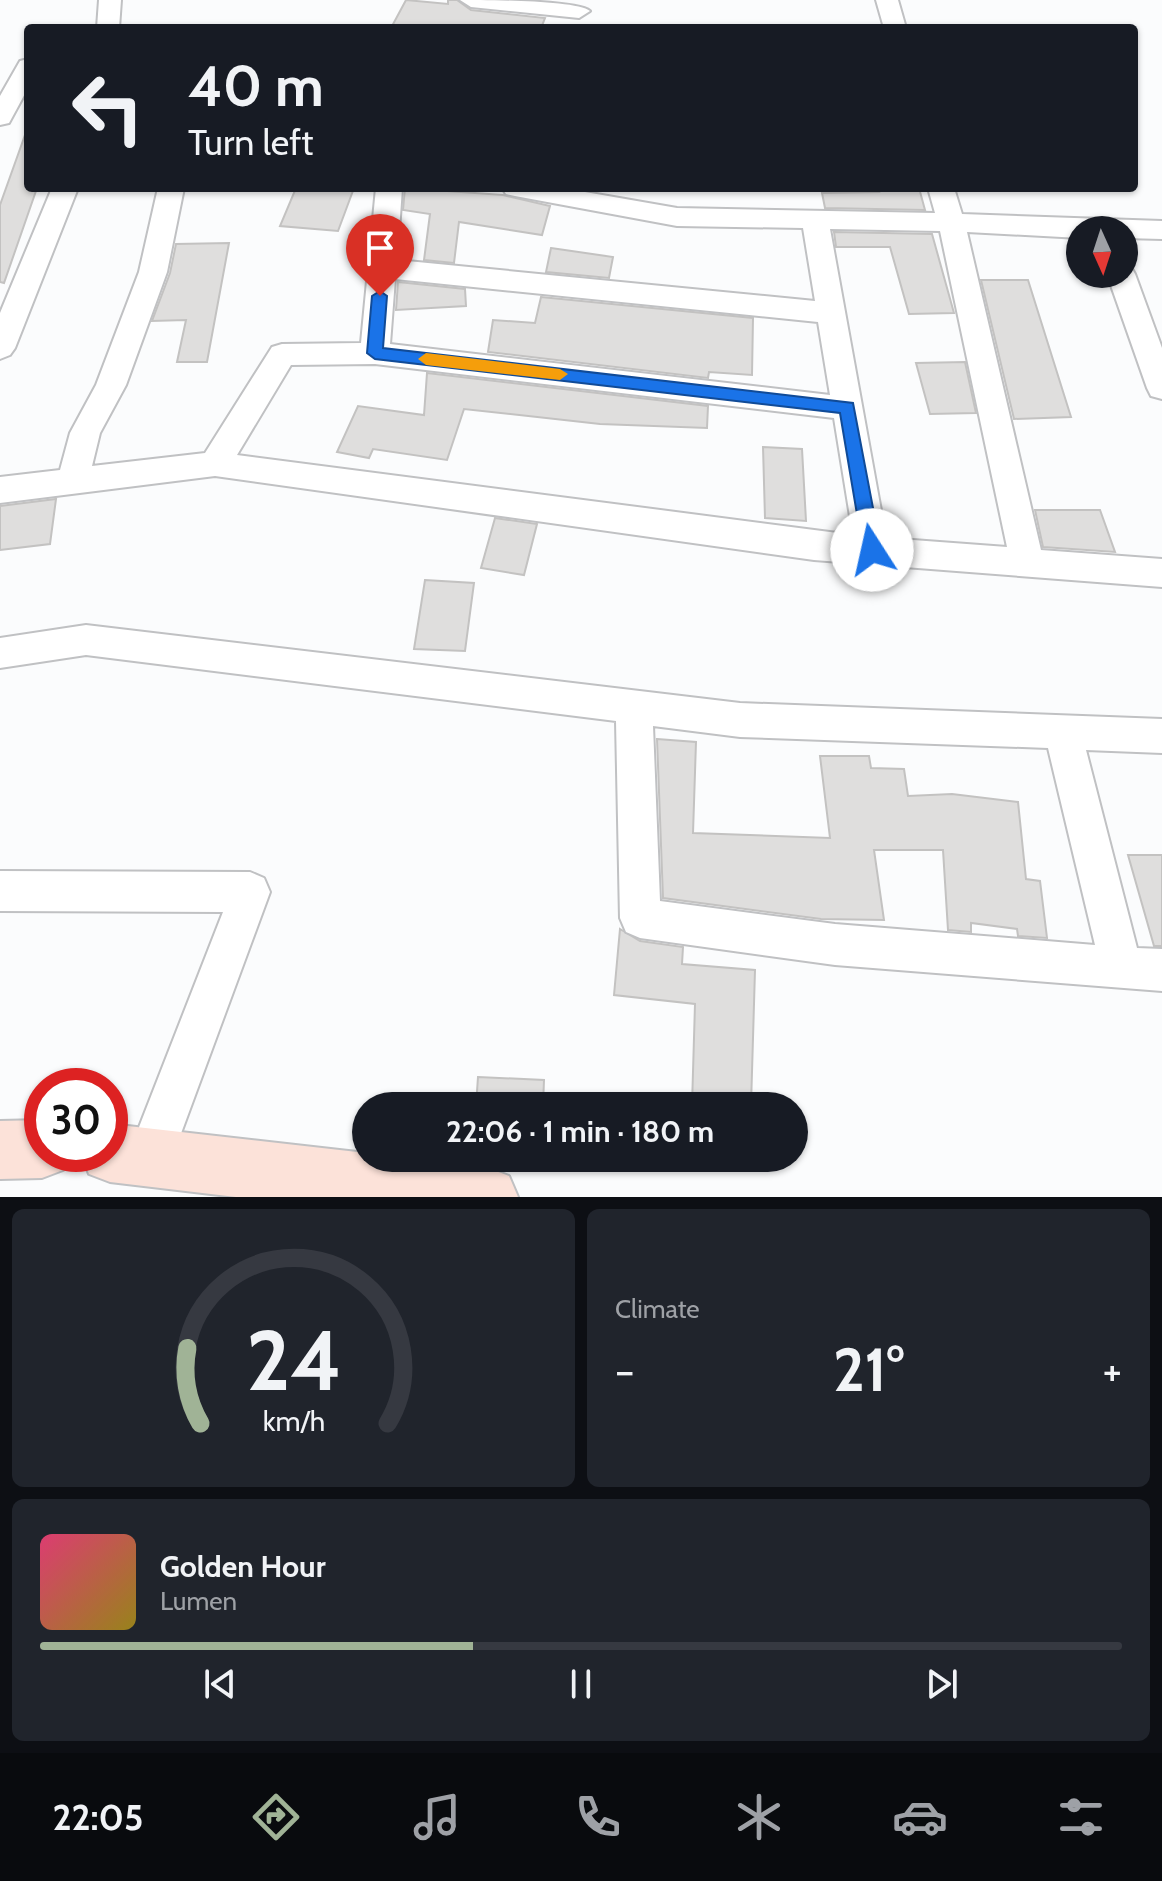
<!DOCTYPE html>
<meta charset="utf-8">
<style>
body{margin:0;font-family:Cabin,sans-serif;background:#20242c;color:#f1f3f6;height:100vh;display:flex;flex-direction:column;font-size:30px;white-space:nowrap}
*{box-sizing:border-box;margin:0}
p{font-size:26px;color:#9ea1a6}
.icon{flex:none;width:44px;height:44px;fill:none;stroke:currentColor;stroke-width:2;stroke-linecap:round;stroke-linejoin:round}
.map{position:relative;height:1197px;overflow:hidden}
.panel{display:flex;flex-direction:column;gap:12px;padding:12px;background:#0d0f14;flex:1}
.panel>*{flex:none}
.guide{position:absolute;left:24px;top:24px;width:1114px;height:168px;border-radius:8px;box-shadow:0 2px 6px #0004;background:#171b24;color:#f1f3f6;overflow:hidden}
.needle{width:52px;rotate:177deg}
.tools{position:absolute;left:1066px;top:216px;display:grid;gap:16px}
.tools a{display:grid;place-items:center;width:72px;height:72px;border-radius:50%;background:#171b24;box-shadow:0 2px 6px #0004;font-size:40px}
.speed{position:absolute;left:24px;top:1068px;display:flex;gap:16px;font-size:40px;font-weight:700;text-align:center}
.speed>*{display:grid;place-content:center;width:104px;height:104px;border-radius:50%;background:#171b24;box-shadow:0 2px 6px #0004;line-height:1}
.speed .limit{border:12px solid #d22;background:#fff;color:#111}
.pin{position:absolute;display:grid;place-items:center;width:68px;height:68px;color:#fff;margin:-82px -34px;border-radius:50% 50% 50% 0;rotate:-45deg;box-shadow:0 0 8px #0007}
.pin .icon{rotate:45deg}
.me{position:absolute;width:88px;margin:-44px;rotate:350deg;stroke-linejoin:round;filter:drop-shadow(0 0 6px #0008)}
.turn{display:flex;align-items:center;gap:28px;height:168px;padding:0 32px;font-size:36px}
.turn .icon{width:104px;height:104px;stroke-width:2.5}
.turn b{display:block;font-size:56px;line-height:68px}
.big{font-size:60px;font-weight:800;line-height:1.1}
.panel .widget{flex:1;display:flex;flex-direction:column;justify-content:center;gap:12px;min-width:0;padding:0 28px;border-radius:12px;background:#20242c}
.panel .dial{align-items:center;gap:0}
.dial svg{height:208px;overflow:visible;fill:none;stroke:#363941;stroke-width:7;stroke-linecap:round;text-anchor:middle}
.dial text{fill:#f1f3f6;stroke:none}
.song{display:flex;align-items:center;gap:24px}
.cover{width:96px;height:96px;border-radius:12px;background:linear-gradient(135deg,hsl(340 70% 55%),hsl(50 70% 35%))}
.played{height:8px;border-radius:4px;background:linear-gradient(90deg,#a0b396 40%,#363941 40%)}
.keys{display:flex;justify-content:space-around;direction:ltr}
.heat{display:flex;justify-content:space-between;align-items:center;font-size:44px;direction:ltr}
.panel .tiles{flex:1;display:grid;gap:12px;grid-template-columns:1fr 1fr}
.widget:last-child{grid-column:span 2}
.trip{position:absolute;left:352px;top:1092px;width:456px;height:80px;border-radius:40px;background:#171b24;box-shadow:0 2px 6px #0004;font-weight:800;line-height:80px;text-align:center}
.tabs{display:flex;height:128px;justify-content:space-around;align-items:center;background:#090b0e;color:#9ea1a6}
.tabs .icon{width:56px;height:56px}
.tabs .active{color:#a0b396}
.tabs b{font-size:36px;color:#f1f3f6}
.map>svg:first-child{display:block}
</style>
<div class="map">
<svg width="1162" height="1197" viewBox="0 0 1162 1197">
<rect width="100%" height="100%" fill="#fbfcfd"/>
<path fill="#dfdedd" stroke="#c3c2c1" stroke-width="2" d="M406 0 448 4V0H457L471 10 545 18 541 28H391Z
M25 135 28 136V188H37L4 283 0 282V205Z
M296 188H354L338 231 280 226Z
M405 188 503 195 550 206 542 235 459 222 454 263 424 260 430 214 403 210Z
M877 188H919L925 210 825 208 822 193 879 192Z
M834 232 932 234 954 313 909 314 890 247H836Z
M229 243 207 362H177L186 320 152 321 170 273 176 244Z
M551 248 613 257 609 278 546 272Z
M981 280H1028L1071 417 1014 419Z
M398 282 465 289 466 306 396 310Z
M541 297 753 318 752 375 709 372 708 378 488 352 493 320 535 323Z
M965 362 976 413 930 414 916 363Z
M427 373 708 406 707 428 600 424 464 409 447 460 373 449 369 458 337 452 358 406 424 415Z
M763 447 802 449 806 521 765 518Z
M56 499 50 544 0 550V506Z
M1035 510H1100L1115 552 1043 547Z
M495 518 537 524 524 575 481 568Z
M425 580 474 583 465 651 414 649Z
M657 739 696 742 693 833 830 838 820 756H869L871 768 904 769 908 796 952 794 1018 802 1026 879 1040 881 1047 938 1018 936 1017 929 971 923V932L948 930 943 850H874L884 920 821 919 663 898Z
M1128 855H1162V946H1154Z
M620 929 640 941 683 947 682 964 755 970 751 1106H692L695 1004 614 995Z
M478 1077 544 1080 543 1106H476Z"/>
<g fill="none" stroke-linecap="round" stroke-linejoin="round">
<g stroke="#c0c1c3" stroke-width="4">
<path id="street" d="M99 0H121L119 28H97Z
M460 0C484 0 577 0 590 11L579 18 471 7Z
M876 0H898L906 28H884Z
M28 59V88L9 123 0 125V96L20 61Z
M52 188H78L15 348 10 355 0 359V313Z
M158 188H184L167 272 126 385 100 433 92 466 205 453 272 347 282 344 361 343 376 188H402L397 260 815 301 803 228 677 226 515 196 506 194 502 188H562L677 208 935 213 928 188H954L962 214 1162 221V239L1124 238V230H1080V238L967 232 1041 550 1162 559V587L814 560 215 476 0 503V477L60 470 70 433 96 385 139 272ZM830 229 940 231 1007 547 886 538ZM395 279 818 322 830 395 390 344ZM375 364 834 418 853 535 237 455 291 365Z
M1124 265 1131 267 1135 274 1162 348V399L1151 396 1147 388 1107 274H1124Z
M86 625 740 703 1162 719V753L1086 750 1137 948 1162 949V991L835 965 640 938 626 932 620 918 616 721 86 655 0 668V638ZM653 726 740 737 1048 748 1095 945 835 924 660 901Z
M0 871 250 872 264 878 270 892 166 1174 150 1181 134 1174 127 1158 223 912 0 911Z"/>
</g>
<g stroke="#c0c1c3" stroke-width="4">
<path id="secondary" d="M42 1120V1154H69L63 1170 42 1178 0 1179V1121Z
M110 1124 366 1153V1158C413 1158 465 1158 509 1176L518 1197H236L110 1182 89 1174 81 1154H110Z"/>
</g>
<use href="#street" fill="#fff" fill-rule="evenodd"/>
<use href="#secondary" fill="#fce2d9" fill-rule="evenodd"/>
</g>
<path fill="#1a73e8" stroke="#114b97" stroke-width="2" d="M380 291 387 296 383 348 853 403 881 550 878 555H866L863 550 840 413 375 359 367 353 372 296Z"/>
<path fill="#f59e0b" d="M426 353 560 369 568 374 560 380 426 365 418 359Z"/>
</svg>
<div class="tools">
<a><svg class="needle" viewBox="-14 -14 28 28"><path d="M0-13l5 13h-10z" fill="#e53935"/><path d="M0 13l5-13h-10z" fill="#9ea1a6"/></svg></a>
</div>
<div class="speed"><div class="limit">30</div></div>
<div class="pin" style="left:380px;top:296px;background:#d93025"><svg class="icon" aria-label="arrive" viewBox="0 0 24 24"><path d="M6 21V4h12l-3 4 3 4H6"/></svg></div>
<svg class="me" style="left:872px;top:550px" viewBox="-20 -20 40 40"><circle r="19" fill="#fff"/><path d="M0-13L10 11 0 6-10 11z" fill="#1a73e8"/></svg>
<div class="trip">22:06 · 1 min · 180 m</div>
<div class="guide">
<div class="turn"><svg class="icon" aria-label="left" viewBox="0 0 24 24"><path d="M17 20v-9H6M10 6l-5 5 5 5"/></svg><div><b>40 m</b>Turn left</div></div>
</div>
</div>
<section class="panel">
<div class="tiles">
<div class="widget dial"><svg viewBox="0 0 100 80">
<path d="M14 69A42 42 0 1 1 86 69"/>
<path d="M14 69A42 42 0 0 1 9 40" stroke="#a0b396"/>
<text x="50" y="56" font-size="32" font-weight="700">24</text>
<text x="50" y="72" font-size="11">km/h</text>
</svg></div>
<div class="widget"><p>Climate</p>
<div class="heat"><a>−</a><b class="big">21°</b><a>+</a></div>
</div>
<div class="widget">
<div class="song"><i class="cover"></i><div><b>Golden Hour</b><p>Lumen</p></div></div>
<div class="played"></div>
<div class="keys"><svg class="icon" aria-label="previous" viewBox="0 0 24 24"><path d="M18 5L8 12l10 7zM5 5v14"/></svg><svg class="icon" aria-label="pause" viewBox="0 0 24 24"><path d="M8 5v14M16 5v14"/></svg><svg class="icon" aria-label="next" viewBox="0 0 24 24"><path d="M6 5l10 7-10 7zM19 5v14"/></svg></div>
</div>
</div>
</section>
<nav class="tabs">
<b>22:05</b>
<svg class="icon active" aria-label="directions" viewBox="0 0 24 24"><path d="M12 3l9 9-9 9-9-9zM9 14v-3h6M13 9l2 2-2 2"/></svg>
<svg class="icon" aria-label="music" viewBox="0 0 24 24"><path d="M9 18V5l10-2v13"/><circle cx="6" cy="18" r="3"/><circle cx="16" cy="16" r="3"/></svg>
<svg class="icon" aria-label="phone" viewBox="0 0 24 24"><path d="M5 4h4l2 5-3 2q2 4 5 5l2-3 5 2v4C11 20 4 13 5 4z"/></svg>
<svg class="icon" aria-label="climate" viewBox="0 0 24 24"><path d="M12 3v18M4 7l16 10M4 17L20 7"/></svg>
<svg class="icon" aria-label="car" viewBox="0 0 24 24"><path d="M5 17H2v-5l4-1 3-4h7l3 4 3 1v5h-3M9 17h6M6 11h13"/><circle cx="7" cy="17" r="2"/><circle cx="17" cy="17" r="2"/></svg>
<svg class="icon" aria-label="filters" viewBox="0 0 24 24"><path d="M4 7h16M4 17h16"/><circle cx="9" cy="7" r="2"/><circle cx="15" cy="17" r="2"/></svg>
</nav>
